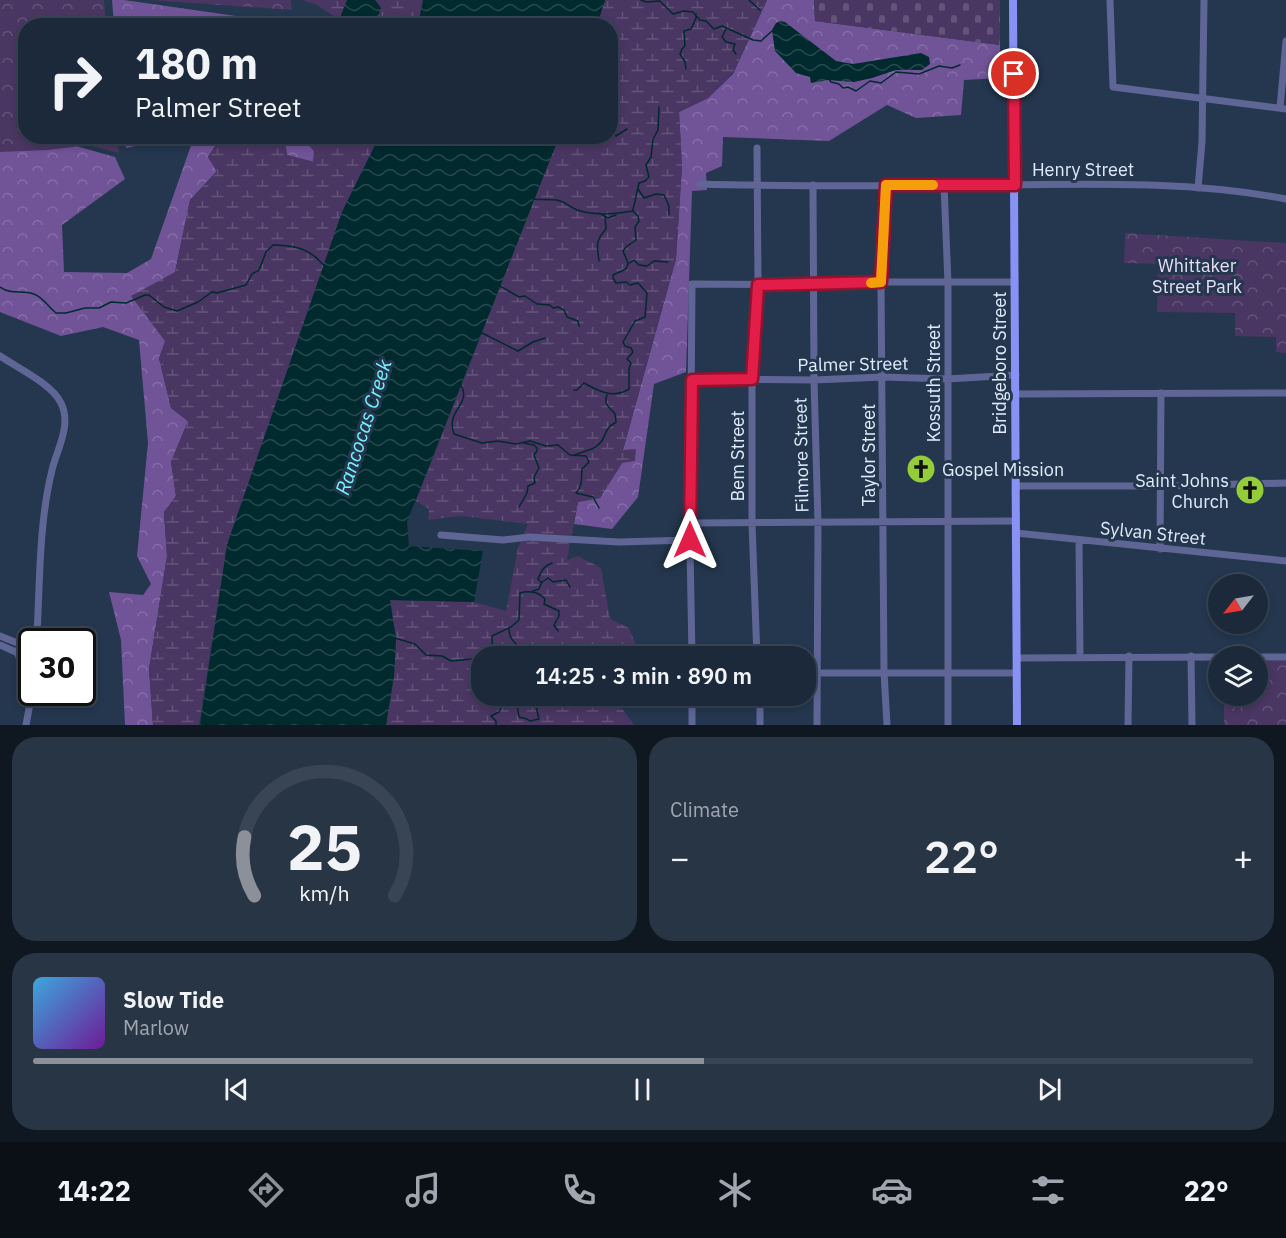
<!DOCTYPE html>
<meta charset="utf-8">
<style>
body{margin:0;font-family:"IBM Plex Sans",sans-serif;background:#283545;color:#f1f3f6;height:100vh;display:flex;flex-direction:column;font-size:22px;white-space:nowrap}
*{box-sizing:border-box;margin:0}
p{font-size:20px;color:#a0a6af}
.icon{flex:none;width:33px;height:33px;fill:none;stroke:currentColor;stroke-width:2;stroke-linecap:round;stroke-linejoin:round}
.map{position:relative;height:725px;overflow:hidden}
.drawer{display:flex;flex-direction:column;gap:12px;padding:12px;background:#0f1720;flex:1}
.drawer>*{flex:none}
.banner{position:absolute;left:18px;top:18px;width:600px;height:126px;border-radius:24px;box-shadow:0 3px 9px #0003,0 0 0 2px #394554;background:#1b293a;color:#f1f3f6;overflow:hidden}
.needle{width:39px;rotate:239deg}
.fabs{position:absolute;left:1208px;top:574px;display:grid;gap:12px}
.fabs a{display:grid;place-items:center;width:60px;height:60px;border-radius:50%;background:#1b293a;box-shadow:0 3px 9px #0003,0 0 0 2px #394554;font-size:30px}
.speed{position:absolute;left:18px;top:628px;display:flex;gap:12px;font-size:30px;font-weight:700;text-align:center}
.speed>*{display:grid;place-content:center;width:78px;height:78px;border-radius:50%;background:#1b293a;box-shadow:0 3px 9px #0003,0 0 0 2px #394554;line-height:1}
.speed .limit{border:3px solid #111;border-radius:9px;background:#fff;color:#111}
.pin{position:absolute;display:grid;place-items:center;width:51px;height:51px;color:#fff;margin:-26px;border:3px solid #fff;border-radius:50%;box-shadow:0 2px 6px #0007}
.me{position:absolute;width:66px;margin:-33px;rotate:0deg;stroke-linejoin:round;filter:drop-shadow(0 0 4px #0008)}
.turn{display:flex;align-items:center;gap:21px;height:126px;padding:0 18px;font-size:27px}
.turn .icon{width:78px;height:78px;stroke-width:2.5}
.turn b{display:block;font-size:42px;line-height:51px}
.big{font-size:45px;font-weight:600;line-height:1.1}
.drawer .widget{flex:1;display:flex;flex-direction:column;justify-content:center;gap:9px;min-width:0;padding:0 21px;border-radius:24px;background:#283545}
.drawer .dial{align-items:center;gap:0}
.dial svg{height:156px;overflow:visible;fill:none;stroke:#394554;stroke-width:7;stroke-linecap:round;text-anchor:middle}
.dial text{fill:#f1f3f6;stroke:none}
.song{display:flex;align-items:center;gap:18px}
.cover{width:72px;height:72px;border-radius:9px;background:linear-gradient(135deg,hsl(200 70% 55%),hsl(280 70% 35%))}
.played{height:6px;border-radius:3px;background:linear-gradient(90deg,#8c9099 55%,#394554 55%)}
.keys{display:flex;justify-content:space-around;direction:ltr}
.heat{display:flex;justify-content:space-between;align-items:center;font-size:33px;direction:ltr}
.drawer .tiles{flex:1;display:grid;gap:12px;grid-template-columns:1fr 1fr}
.widget:last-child{grid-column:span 2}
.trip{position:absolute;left:471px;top:646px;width:345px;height:60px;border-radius:24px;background:#1b293a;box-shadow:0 3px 9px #0003,0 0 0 2px #394554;font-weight:600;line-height:60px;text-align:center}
.dock{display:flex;height:96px;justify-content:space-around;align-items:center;background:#0b1017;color:#a0a6af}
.dock .icon{width:42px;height:42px}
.dock .active{color:#8c9099}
.dock b{font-size:27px;color:#f1f3f6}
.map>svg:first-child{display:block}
</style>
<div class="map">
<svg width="1286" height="725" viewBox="0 0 1286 725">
<defs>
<pattern id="forest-crowns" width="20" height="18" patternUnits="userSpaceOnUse" patternTransform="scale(1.5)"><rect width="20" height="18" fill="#715498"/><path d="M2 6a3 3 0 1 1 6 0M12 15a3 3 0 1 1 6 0" fill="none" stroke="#856da7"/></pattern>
<pattern id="wetland-marsh" width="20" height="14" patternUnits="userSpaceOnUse" patternTransform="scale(1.5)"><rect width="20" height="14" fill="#493662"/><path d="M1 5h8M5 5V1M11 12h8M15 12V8" fill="none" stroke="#635379"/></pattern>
<pattern id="cemetery-stones" width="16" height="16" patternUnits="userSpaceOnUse" patternTransform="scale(1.5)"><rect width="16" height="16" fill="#493662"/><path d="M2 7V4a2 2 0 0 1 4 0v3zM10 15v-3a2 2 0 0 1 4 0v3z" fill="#635379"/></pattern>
<pattern id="park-crowns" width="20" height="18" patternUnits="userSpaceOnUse" patternTransform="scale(1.5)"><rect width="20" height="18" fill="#493662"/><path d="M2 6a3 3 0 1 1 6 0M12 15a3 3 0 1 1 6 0" fill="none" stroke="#635379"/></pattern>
<pattern id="water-waves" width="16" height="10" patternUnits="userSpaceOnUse" patternTransform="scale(1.5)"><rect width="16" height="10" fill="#012a2e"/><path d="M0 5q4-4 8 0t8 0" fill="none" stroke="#26494d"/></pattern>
</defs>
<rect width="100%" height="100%" fill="#24374e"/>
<path fill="url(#forest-crowns)" d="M112 0H124L236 16 234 25H114Z
M767 0H814L815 21 1000 45 1001 78 964 80 961 115 916 118 887 105 829 141 723 137 722 166 706 173 707 190 692 191 686 372 654 384 638 497 612 529 574 524 578 502 600 498 622 463 623 450 676 259 682 166 679 112 708 98 733 74Z
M125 137V136L176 137 126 148Z
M194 137H221L208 157 217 171 190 200 175 272 166 341 159 358 171 408 188 421 171 462 176 496 164 512 167 556 149 669 153 725H125L121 640 109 592 143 595 151 584 137 556 148 443 139 340 103 327 61 336 0 312V149L76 146 115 157 125 179 62 225 64 272 127 273 151 259Z
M284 137H302L314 151V162L287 155Z"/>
<path fill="url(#wetland-marsh)" d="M302 0H347L340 20 315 4Z
M375 0H423L418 25 364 26 379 14 380 6Z
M605 0H767L733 73 708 98 679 112 682 166 676 259 623 450 636 449 635 461 622 463 600 498 578 502 567 560 578 556 601 568 610 619 629 628 641 657H482V696H604L624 711 634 725H386L394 676 396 639 390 600 474 602 506 611 518 548 528 524 461 516 428 520 429 509 416 501 559 137 610 136V26L597 25Z
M221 137H284L287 155 313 162 314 151 302 137H379L342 212 227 545 199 725H153L149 669 167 556 164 512 176 496 171 462 188 421 171 408 159 358 165 341 131 296 175 272 190 200 217 172 208 157Z"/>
<path fill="url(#cemetery-stones)" d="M814 0H1000V45L815 21Z"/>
<path fill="url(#park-crowns)" d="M0 0H104L106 25 26 26V136L117 137 119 153 88 145 49 150 0 152Z
M149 0H291L292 10Z
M1125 233 1286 243V353L1276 352V337L1235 336V313L1157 312 1158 264 1124 263Z
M1286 660V725H1224V696H1257V661Z"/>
<path fill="url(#water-waves)" d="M347 0H375L381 8 379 14 364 25H343L340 18Z
M423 0H605L597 25H418Z
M780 21 785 22 836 61 853 64 921 53 929 57 930 64 922 70H896L872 78 854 82 828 80 811 83 810 77 796 73 775 51 772 30 776 23Z
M379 137H559L407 522 409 546 483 551 474 602 390 600 396 639 394 676 386 725H200L227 545 342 212Z"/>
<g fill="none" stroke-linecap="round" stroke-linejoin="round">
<path stroke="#012a2e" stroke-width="1.5" d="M641 0 646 2 660 1 673 14 684 11 693 12 700 20 706 21 714 29 722 26 753 40 761 41 772 31
M749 0 760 10
M726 29 722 37 726 42 735 44 733 50 736 54
M686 69 685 62 680 54 682 49 685 46 684 31 691 29 696 18V14
M828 78 831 82 839 84 843 88 848 87 856 91 870 81 881 83 896 72 919 74 939 66 952 68 960 65
M610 130 616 136 627 129
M638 189 644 198 656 194 664 195 669 206V215
M533 199C541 200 549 199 556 200 564 201 570 207 577 210 596 216 614 214 633 211
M633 210 639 183 645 181 649 177 646 165 651 157 653 139 658 130 659 107
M599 213 608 218 616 215
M599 261C597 246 595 241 606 229L605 217
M628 263 623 251 626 247 636 240 635 227 639 221 638 216 633 211
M500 286 519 297 525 296 537 304 550 305 553 308 558 307 564 310 567 317 578 321 579 326
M0 287C11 295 22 290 34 294 44 298 48 307 56 313H66L85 308H99L111 302 126 303 145 295H149L164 307 177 311 198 302 212 292 217 293 246 285 252 274 259 270 266 252 273 245C287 245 303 247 314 256 318 258 320 263 325 266
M482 333 518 351 533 342 545 338
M461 385C472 405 445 410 454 434L482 443 498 441 516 444 530 441 546 446 558 445 570 455 586 456 589 462 582 469C581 478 583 486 576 493L593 497 599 508
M574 390H577L584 383C598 391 613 399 629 389V368L631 363 627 359 633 352 631 348 625 346 623 342 635 321 645 317 647 293 638 283 630 285 626 282 616 283 613 278V275L626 269 628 264 634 260 639 265 647 266 654 261 668 262
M575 455C582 452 593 450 598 445 608 437 601 431 616 422L615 414C610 407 603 405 607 395
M519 507 527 493 528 486 535 483 534 477 539 468 534 455 537 451V448L534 445 524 443
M541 582 538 579C541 572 543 566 552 563
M533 591 539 589 542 582 548 578 553 582 566 580 570 587
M509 629C509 639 515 643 522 649L538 646 545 648
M395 638 415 644 426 655 442 656 451 661 472 659 482 665
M493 657 492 636 511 627 519 620 520 593C529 590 539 592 545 599L544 604 559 611V616L554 625 558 631
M474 660 480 672 477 683 482 688
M492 696 512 698 517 705 519 717 527 719 530 721 539 719 536 706 540 696
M496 725V721L491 716 499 712 504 703 502 699"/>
<path stroke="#5f6696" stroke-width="7" d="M1110 0 1113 87 1286 109
M1280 108 1286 41
M757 148 758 285 752 379V524L757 657
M700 184C800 187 901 186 1000 185 1096 184 1192 181 1286 199
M813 185 814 380 818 523 817 725
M886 185 881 282 884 672 887 725
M944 185 948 283V725
M1198 188 1202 142 1204 0
M0 356C18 368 52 384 61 403 72 425 57 449 52 470 39 523 40 579 37 634
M692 379 814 380 883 377 947 379 1016 375
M1016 394 1286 393
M1016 486H1160L1286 483
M691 523 1016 521
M1016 533 1286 561
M441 535 503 540 529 537 619 542 690 540
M1079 540 1080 658
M1160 549 1161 393
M0 636 20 644
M0 645 18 653
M1191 656 1192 725
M692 657 690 546 692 284 814 285 881 282H1015
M1257 657H1286
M1017 658 1222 657
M32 670C1 657 29 617 52 642
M806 673H1017
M692 696V725
M760 696V725
M26 725 32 693
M1128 725 1129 656"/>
<path stroke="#8892f4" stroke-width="8" d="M1013 0 1017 725"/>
</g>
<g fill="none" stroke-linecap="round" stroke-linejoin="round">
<g stroke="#92132f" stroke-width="15">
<path id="route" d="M690 540 692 380 752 379 758 285 881 282 886 185H1015L1014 74"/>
</g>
<use href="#route" stroke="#e11d48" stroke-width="10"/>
<path stroke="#f59e0b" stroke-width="10" d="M871 283 881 282 886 185H933"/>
</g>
<defs>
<g id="church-disc" transform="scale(1.5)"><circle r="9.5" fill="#95cc3a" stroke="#24374e"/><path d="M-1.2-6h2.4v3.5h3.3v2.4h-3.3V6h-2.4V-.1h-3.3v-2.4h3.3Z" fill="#111"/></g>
</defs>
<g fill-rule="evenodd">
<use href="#church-disc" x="921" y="469"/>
<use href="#church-disc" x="1250" y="490"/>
</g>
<g text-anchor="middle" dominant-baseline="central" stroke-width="6" stroke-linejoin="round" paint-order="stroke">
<g font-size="18" fill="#e0ecfb" stroke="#24374e">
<text x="1083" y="169">Henry Street</text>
<text transform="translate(999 363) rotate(-90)">Bridgeboro Street</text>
<text transform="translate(853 364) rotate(-1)">Palmer Street</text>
<text transform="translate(933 383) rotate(-90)">Kossuth Street</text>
<text transform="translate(801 455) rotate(-91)">Filmore Street</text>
<text transform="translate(868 455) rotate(-90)">Taylor Street</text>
<text transform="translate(737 456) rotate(-90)">Bem Street</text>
<text transform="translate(1153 533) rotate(6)">Sylvan Street</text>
</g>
<g font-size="18" fill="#e7e0f4" stroke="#24374e">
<text x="1197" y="265">Whittaker<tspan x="1197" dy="21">Street Park</tspan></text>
</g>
<g font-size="18" fill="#e0ecfb" stroke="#24374e" text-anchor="start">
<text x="942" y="469">Gospel Mission</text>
<text x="1229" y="480" text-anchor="end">Saint Johns<tspan x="1229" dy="21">Church</tspan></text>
</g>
<g font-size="20" font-style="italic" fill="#76f1fc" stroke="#24374e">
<text transform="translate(363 427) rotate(-72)">Rancocas Creek</text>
</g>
</g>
</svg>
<div class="fabs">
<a><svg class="needle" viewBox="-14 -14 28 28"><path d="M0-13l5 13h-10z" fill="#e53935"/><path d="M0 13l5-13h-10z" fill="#a0a6af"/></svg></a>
<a><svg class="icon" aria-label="layers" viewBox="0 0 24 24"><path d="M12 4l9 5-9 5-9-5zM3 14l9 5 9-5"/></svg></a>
</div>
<div class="speed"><div class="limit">30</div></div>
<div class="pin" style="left:1014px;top:74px;background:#d93025"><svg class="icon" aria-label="arrive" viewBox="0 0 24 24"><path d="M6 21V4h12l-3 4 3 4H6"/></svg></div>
<svg class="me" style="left:690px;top:540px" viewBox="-20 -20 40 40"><path d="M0-17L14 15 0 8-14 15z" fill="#e11d48" stroke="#fff" stroke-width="4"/></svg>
<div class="trip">14:25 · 3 min · 890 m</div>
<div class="banner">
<div class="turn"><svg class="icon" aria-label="right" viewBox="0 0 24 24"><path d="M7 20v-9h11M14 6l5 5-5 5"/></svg><div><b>180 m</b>Palmer Street</div></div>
</div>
</div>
<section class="drawer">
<div class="tiles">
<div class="widget dial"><svg viewBox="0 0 100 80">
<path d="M14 69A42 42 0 1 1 86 69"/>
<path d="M14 69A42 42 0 0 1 9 39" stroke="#8c9099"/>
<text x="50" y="56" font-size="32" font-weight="700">25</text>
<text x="50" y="72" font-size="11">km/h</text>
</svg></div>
<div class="widget"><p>Climate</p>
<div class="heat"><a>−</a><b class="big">22°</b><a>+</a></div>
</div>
<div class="widget">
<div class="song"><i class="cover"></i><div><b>Slow Tide</b><p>Marlow</p></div></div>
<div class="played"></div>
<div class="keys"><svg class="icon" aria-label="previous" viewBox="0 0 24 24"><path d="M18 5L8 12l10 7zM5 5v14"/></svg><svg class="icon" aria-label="pause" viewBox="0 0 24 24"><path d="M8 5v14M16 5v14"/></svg><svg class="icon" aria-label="next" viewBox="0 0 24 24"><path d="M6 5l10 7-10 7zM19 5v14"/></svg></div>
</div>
</div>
</section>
<nav class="dock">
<b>14:22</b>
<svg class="icon active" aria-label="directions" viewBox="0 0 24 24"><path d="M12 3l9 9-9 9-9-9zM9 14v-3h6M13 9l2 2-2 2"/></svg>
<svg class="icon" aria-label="music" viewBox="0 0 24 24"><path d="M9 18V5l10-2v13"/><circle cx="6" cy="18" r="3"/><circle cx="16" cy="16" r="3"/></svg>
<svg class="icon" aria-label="phone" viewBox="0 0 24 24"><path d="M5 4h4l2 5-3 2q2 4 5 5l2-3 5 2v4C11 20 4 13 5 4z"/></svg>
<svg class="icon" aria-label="climate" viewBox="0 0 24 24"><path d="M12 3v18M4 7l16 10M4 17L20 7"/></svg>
<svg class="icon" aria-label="car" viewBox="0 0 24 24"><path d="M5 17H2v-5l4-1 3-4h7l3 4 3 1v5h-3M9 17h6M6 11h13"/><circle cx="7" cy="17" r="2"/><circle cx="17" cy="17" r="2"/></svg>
<svg class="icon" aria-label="filters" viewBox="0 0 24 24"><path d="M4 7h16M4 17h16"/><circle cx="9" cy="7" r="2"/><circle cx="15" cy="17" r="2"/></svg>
<b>22°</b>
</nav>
